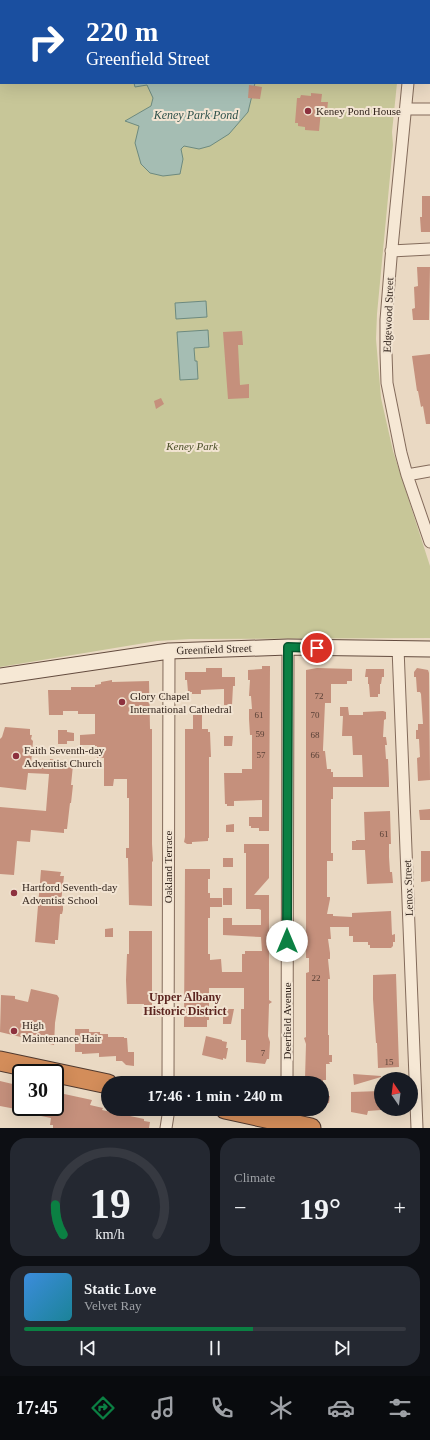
<!DOCTYPE html>
<meta charset="utf-8">
<style>
body{margin:0;font-family:"Times New Roman",serif;background:#242831;color:#f1f3f6;height:100vh;display:flex;flex-direction:column;font-size:15px;white-space:nowrap}
*{box-sizing:border-box;margin:0}
p{font-size:13px;color:#9ea1a6}
.icon{flex:none;width:22px;height:22px;fill:none;stroke:currentColor;stroke-width:2;stroke-linecap:round;stroke-linejoin:round}
.map{position:relative;height:1128px;overflow:hidden}
.sheet{display:flex;flex-direction:column;gap:10px;padding:10px;background:#0d0f14;flex:1}
.sheet>*{flex:none}
.guide{position:absolute;left:0px;top:0px;width:430px;height:84px;box-shadow:0 4px 16px #0002;background:#1a4fa0;color:#fff;overflow:hidden}
.needle{width:26px;rotate:346deg}
.controls{position:absolute;left:374px;top:1072px;display:grid;gap:8px}
.controls a{display:grid;place-items:center;width:44px;height:44px;border-radius:50%;background:#171b24;box-shadow:0 4px 16px #0002;font-size:20px}
.speed{position:absolute;left:12px;top:1064px;display:flex;gap:8px;font-size:20px;font-weight:700;text-align:center}
.speed>*{display:grid;place-content:center;width:52px;height:52px;border-radius:50%;background:#171b24;box-shadow:0 4px 16px #0002;line-height:1}
.speed .limit{border:2px solid #111;border-radius:6px;background:#fff;color:#111}
.pin{position:absolute;display:grid;place-items:center;width:34px;height:34px;color:#fff;margin:-17px;border:2px solid #fff;border-radius:50%;box-shadow:0 1px 4px #0007}
.me{position:absolute;width:44px;margin:-22px;rotate:0deg;stroke-linejoin:round;filter:drop-shadow(0 0 3px #0008)}
.turn{display:flex;align-items:center;gap:14px;height:84px;padding:0 20px;font-size:18px}
.turn .icon{width:52px;height:52px;stroke-width:2.5}
.turn b{display:block;font-size:28px;line-height:34px}
.big{font-size:30px;font-weight:800;line-height:1.1}
.sheet .card{flex:1;display:flex;flex-direction:column;justify-content:center;gap:6px;min-width:0;padding:0 14px;border-radius:16px;background:#242831}
.sheet .dial{align-items:center;gap:0}
.dial svg{height:104px;overflow:visible;fill:none;stroke:#363941;stroke-width:7;stroke-linecap:round;text-anchor:middle}
.dial text{fill:#f1f3f6;stroke:none}
.song{display:flex;align-items:center;gap:12px}
.cover{width:48px;height:48px;border-radius:6px;background:linear-gradient(135deg,hsl(210 70% 55%),hsl(190 70% 35%))}
.played{height:4px;border-radius:2px;background:linear-gradient(90deg,#0b8043 60%,#363941 60%)}
.keys{display:flex;justify-content:space-around;direction:ltr}
.heat{display:flex;justify-content:space-between;align-items:center;font-size:22px;direction:ltr}
.sheet .tiles{flex:1;display:grid;gap:10px;grid-template-columns:1fr 1fr}
.card:last-child{grid-column:span 2}
.trip{position:absolute;left:101px;top:1076px;width:228px;height:40px;border-radius:20px;background:#171b24;box-shadow:0 4px 16px #0002;font-weight:800;line-height:40px;text-align:center}
.menu{display:flex;height:64px;justify-content:space-around;align-items:center;background:#090b0e;color:#9ea1a6}
.menu .icon{width:28px;height:28px}
.menu .selected{color:#0b8043}
.menu b{font-size:18px;color:#f1f3f6}
.map>svg:first-child{display:block}
</style>
<div class="map">
<svg width="430" height="1128" viewBox="0 0 430 1128">
<rect width="100%" height="100%" fill="#ead9c3"/>
<path fill="#c7c698" d="M0 0H409L1 1V83H397L392 132 393 145 377 314 376 339 381 398 393 451 430 566V638L190 639 157 641 0 667Z"/>
<path fill="#a5bdb3" stroke="#6d8a7f" d="M156 0H271L155 1Z
M134 83H255L248 112 229 134 210 146 199 149 184 146 181 149 183 159 180 174 163 176 150 173 141 164 135 143 139 126 125 121 151 106 153 98 147 85 135 87Z
M206 301 207 317 176 319 175 303Z
M208 330 209 347 194 348 195 361H197L198 379 180 380 177 332Z"/>
<path fill="#c5907c" d="M249 85 262 87 260 99 248 98Z
M311 93 322 94 321 102H328L327 111H321L319 131 305 130V127L298 126V123H295L297 98H300L301 95 311 96Z
M422 196H430V232H421L420 217H422Z
M417 267H430L429 320H413L412 309 415 308 414 287 418 286Z
M242 331 243 345H238L240 385 249 384V398L228 399 223 332Z
M430 354V424H426L423 406 421 407 418 391H417L412 356Z
M161 398 164 404 156 409 154 401Z
M262 666H270L269 831H259V828H251V826H249V817H262V800L234 801V806H227V804H225L224 773H242V769H252V735H250L249 719V709H252L251 696H249L250 680H248V670L262 669Z
M206 668H222V677H235V686H233L232 705H224V689L201 690V694H192V692H188L187 680H185V672H206Z
M317 668 352 669V681H347V684H331V703H325L323 749V751H325L327 769H331V772H333V777H363L362 755H353L352 736H342L343 716H340V707H348L349 715H363V712L383 711 386 712V719L384 720 383 737H386L387 745H385L386 759H388L389 782V787H333V799H331V853H333V861H327V897H330V899L327 914H333V916L352 917V913L391 911 392 935 395 934V942H393V946L391 948H370V945H368V942H353V936H349V927H330L331 939H328L330 953V959H328L330 979H328V1035H329V1055H332V1062H329L330 1064H326V1080H323V1083H307V1079H305L306 1044 304 1038 306 1037V973L309 972V958H306V670Z
M417 668 428 670 429 673 430 780 418 781 417 758 420 757 419 739H416V730H418V724H423L421 694 420 692H417L416 677H414V672Z
M366 669H384V677H382L381 684H380V694H378V697H370L369 684H368V677H365Z
M112 680V682L149 681 150 729H152V844L153 861 152 862V906L129 905 128 858H126V848H129V798H127V779H114L113 786H104V758H97V746H95V745H80V735L95 734V714H78V711H63V715H49L48 690H71V687H95V685L101 684V682Z
M193 715H202V729H208V732H210L211 757H209V838H208V841L192 842V844H187L184 842 185 837V729H193Z
M5 727 30 729V735H32L31 739 33 741 31 764 49 766 50 759 70 761V765H73L71 785H73L71 803H70L67 829H64V833L31 830 30 842 17 841 14 875 0 874V807L46 811 49 774 28 773 26 790 0 787V739L2 737Z
M58 730H67V732L74 733V741H67V744H58Z
M224 736H233L232 746H224Z
M430 809V820H420L419 810Z
M390 811 391 844H389V857L390 872H392L393 883 367 884 365 850H352V841H356V840H365L364 812Z
M234 824V832H226V825Z
M244 844H269V878L254 895H269V1000L272 1002 269 1004 268 1036 270 1042 269 1059H267L265 1064 246 1062V1040H241V1009H244V988H209V1020H207V1027H184L185 869H210V879H208V893H210V898H222V907H210V918H208V954H210V960L221 959 222 972H242V954H245V951H262L261 937 223 935V918H232V925H261V910L259 909H246V853H244Z
M421 851H430V881L421 882Z
M223 858H233V867H223Z
M41 870 61 872 60 876H64L61 902H63V910L62 914H60L58 940H55V944L35 942Z
M223 888H232V905H223Z
M113 928V937H105V929Z
M129 931H152V1006H144V1004H127L126 980 127 954H129Z
M396 974 399 1067 378 1068 377 1043H376L373 999V975Z
M31 989 57 995 59 998 55 1023 54 1045 0 1032 1 995 15 996V999L28 1002Z
M223 1009H234L231 1024H223Z
M75 1029H89V1032H100V1034H108V1037H124V1038H127L128 1052H134V1066L126 1065 122 1061H116V1056L99 1057V1053L82 1054V1052H75Z
M206 1036 222 1040V1041L227 1042 226 1048H228L226 1059 223 1058V1060L202 1055Z
M353 1074 381 1076V1077L354 1085Z
M0 1081 21 1086V1110L0 1106Z
M381 1091V1110L368 1111 367 1115 351 1112V1092Z
M55 1092 92 1100 90 1105 103 1108 102 1110 144 1119V1121L150 1122 149 1128H53V1125H50L51 1118 31 1114 32 1107H55Z
M322 1096H330L329 1103H322Z"/>
<g fill="none" stroke-linecap="round" stroke-linejoin="round">
<g stroke="#836b5b" stroke-width="13">
<path id="street" d="M416 1V0
M408 83 391 258 386 320V353L387 383 401 453 407 475 430 542
M406 109H430
M391 251 430 249
M407 475 430 471
M398 648 417 1128
M168 1083 169 651
M287 1083 288 647
M287 1122V1109
M166 1128 169 1109"/>
</g>
<g stroke="#644c3f" stroke-width="17">
<path id="secondary" d="M0 676 169 651 288 647 430 649"/>
</g>
<g stroke="#513a2f" stroke-width="21">
<path id="highway" d="M0 1061 108 1084
M225 1109 311 1128"/>
</g>
<use href="#street" stroke="#f6e8d5" stroke-width="11"/>
<use href="#secondary" stroke="#f6e8d5" stroke-width="15"/>
<use href="#highway" stroke="#d38d5a" stroke-width="19"/>
</g>
<g fill="none" stroke-linecap="round" stroke-linejoin="round">
<g stroke="#07532c" stroke-width="10">
<path id="route" d="M287 941 288 647 317 648"/>
</g>
<use href="#route" stroke="#0b8043" stroke-width="7"/>
</g>
<g fill="#8d313e" stroke="#f2e4d2" stroke-width="1.5">
<circle cx="308" cy="111" r="4"/>
<circle cx="122" cy="702" r="4"/>
<circle cx="16" cy="756" r="4"/>
<circle cx="14" cy="893" r="4"/>
<circle cx="14" cy="1031" r="4"/>
</g>
<g text-anchor="middle" dominant-baseline="central" stroke-width="4" stroke-linejoin="round" paint-order="stroke">
<g font-size="9" fill="#584036">
<text x="319" y="696">72</text>
<text x="259" y="715">61</text>
<text x="315" y="715">70</text>
<text x="260" y="734">59</text>
<text x="315" y="735">68</text>
<text x="261" y="755">57</text>
<text x="315" y="755">66</text>
<text x="384" y="834">61</text>
<text x="316" y="978">22</text>
<text x="263" y="1053">7</text>
<text x="389" y="1062">15</text>
</g>
<g font-size="11" fill="#34261e" stroke="#f2e4d2" text-anchor="start">
<text x="316" y="111">Keney Pond House</text>
<text x="130" y="696">Glory Chapel<tspan x="130" dy="13">International Cathedral</tspan></text>
<text x="24" y="750">Faith Seventh-day<tspan x="24" dy="13">Adventist Church</tspan></text>
<text x="22" y="887">Hartford Seventh-day<tspan x="22" dy="13">Adventist School</tspan></text>
<text x="22" y="1025">High<tspan x="22" dy="13">Maintenance Hair</tspan></text>
</g>
<g font-size="11" fill="#34261e" stroke="#f2e4d2">
<text transform="translate(388 315) rotate(-88)">Edgewood Street</text>
<text transform="translate(214 649) rotate(-2)">Greenfield Street</text>
<text transform="translate(168 867) rotate(-90)">Oakland Terrace</text>
<text transform="translate(408 888) rotate(-92)">Lenox Street</text>
<text transform="translate(287 1021) rotate(-90)">Deerfield Avenue</text>
</g>
<g font-size="11" font-style="italic" fill="#4a4e27" stroke="#f2e4d2">
<text x="192" y="446">Keney Park</text>
</g>
<g font-size="12" font-style="italic" fill="#2f524b" stroke="#f2e4d2">
<text x="196" y="115">Keney Park Pond</text>
</g>
<g font-size="12" font-weight="bold" fill="#5d2621" stroke="#f2e4d2">
<text x="185" y="997">Upper Albany<tspan x="185" dy="14">Historic District</tspan></text>
</g>
</g>
</svg>
<div class="controls">
<a><svg class="needle" viewBox="-14 -14 28 28"><path d="M0-13l5 13h-10z" fill="#e53935"/><path d="M0 13l5-13h-10z" fill="#9ea1a6"/></svg></a>
</div>
<div class="speed"><div class="limit">30</div></div>
<div class="pin" style="left:317px;top:648px;background:#d93025"><svg class="icon" aria-label="arrive" viewBox="0 0 24 24"><path d="M6 21V4h12l-3 4 3 4H6"/></svg></div>
<svg class="me" style="left:287px;top:941px" viewBox="-20 -20 40 40"><circle r="19" fill="#fff"/><path d="M0-13L10 11 0 6-10 11z" fill="#0b8043"/></svg>
<div class="trip">17:46 · 1 min · 240 m</div>
<div class="guide">
<div class="turn"><svg class="icon" aria-label="right" viewBox="0 0 24 24"><path d="M7 20v-9h11M14 6l5 5-5 5"/></svg><div><b>220 m</b>Greenfield Street</div></div>
</div>
</div>
<section class="sheet">
<div class="tiles">
<div class="card dial"><svg viewBox="0 0 100 80">
<path d="M14 69A42 42 0 1 1 86 69"/>
<path d="M14 69A42 42 0 0 1 8 46" stroke="#0b8043"/>
<text x="50" y="56" font-size="32" font-weight="700">19</text>
<text x="50" y="72" font-size="11">km/h</text>
</svg></div>
<div class="card"><p>Climate</p>
<div class="heat"><a>−</a><b class="big">19°</b><a>+</a></div>
</div>
<div class="card">
<div class="song"><i class="cover"></i><div><b>Static Love</b><p>Velvet Ray</p></div></div>
<div class="played"></div>
<div class="keys"><svg class="icon" aria-label="previous" viewBox="0 0 24 24"><path d="M18 5L8 12l10 7zM5 5v14"/></svg><svg class="icon" aria-label="pause" viewBox="0 0 24 24"><path d="M8 5v14M16 5v14"/></svg><svg class="icon" aria-label="next" viewBox="0 0 24 24"><path d="M6 5l10 7-10 7zM19 5v14"/></svg></div>
</div>
</div>
</section>
<nav class="menu">
<b>17:45</b>
<svg class="icon selected" aria-label="directions" viewBox="0 0 24 24"><path d="M12 3l9 9-9 9-9-9zM9 14v-3h6M13 9l2 2-2 2"/></svg>
<svg class="icon" aria-label="music" viewBox="0 0 24 24"><path d="M9 18V5l10-2v13"/><circle cx="6" cy="18" r="3"/><circle cx="16" cy="16" r="3"/></svg>
<svg class="icon" aria-label="phone" viewBox="0 0 24 24"><path d="M5 4h4l2 5-3 2q2 4 5 5l2-3 5 2v4C11 20 4 13 5 4z"/></svg>
<svg class="icon" aria-label="climate" viewBox="0 0 24 24"><path d="M12 3v18M4 7l16 10M4 17L20 7"/></svg>
<svg class="icon" aria-label="car" viewBox="0 0 24 24"><path d="M5 17H2v-5l4-1 3-4h7l3 4 3 1v5h-3M9 17h6M6 11h13"/><circle cx="7" cy="17" r="2"/><circle cx="17" cy="17" r="2"/></svg>
<svg class="icon" aria-label="filters" viewBox="0 0 24 24"><path d="M4 7h16M4 17h16"/><circle cx="9" cy="7" r="2"/><circle cx="15" cy="17" r="2"/></svg>
</nav>
